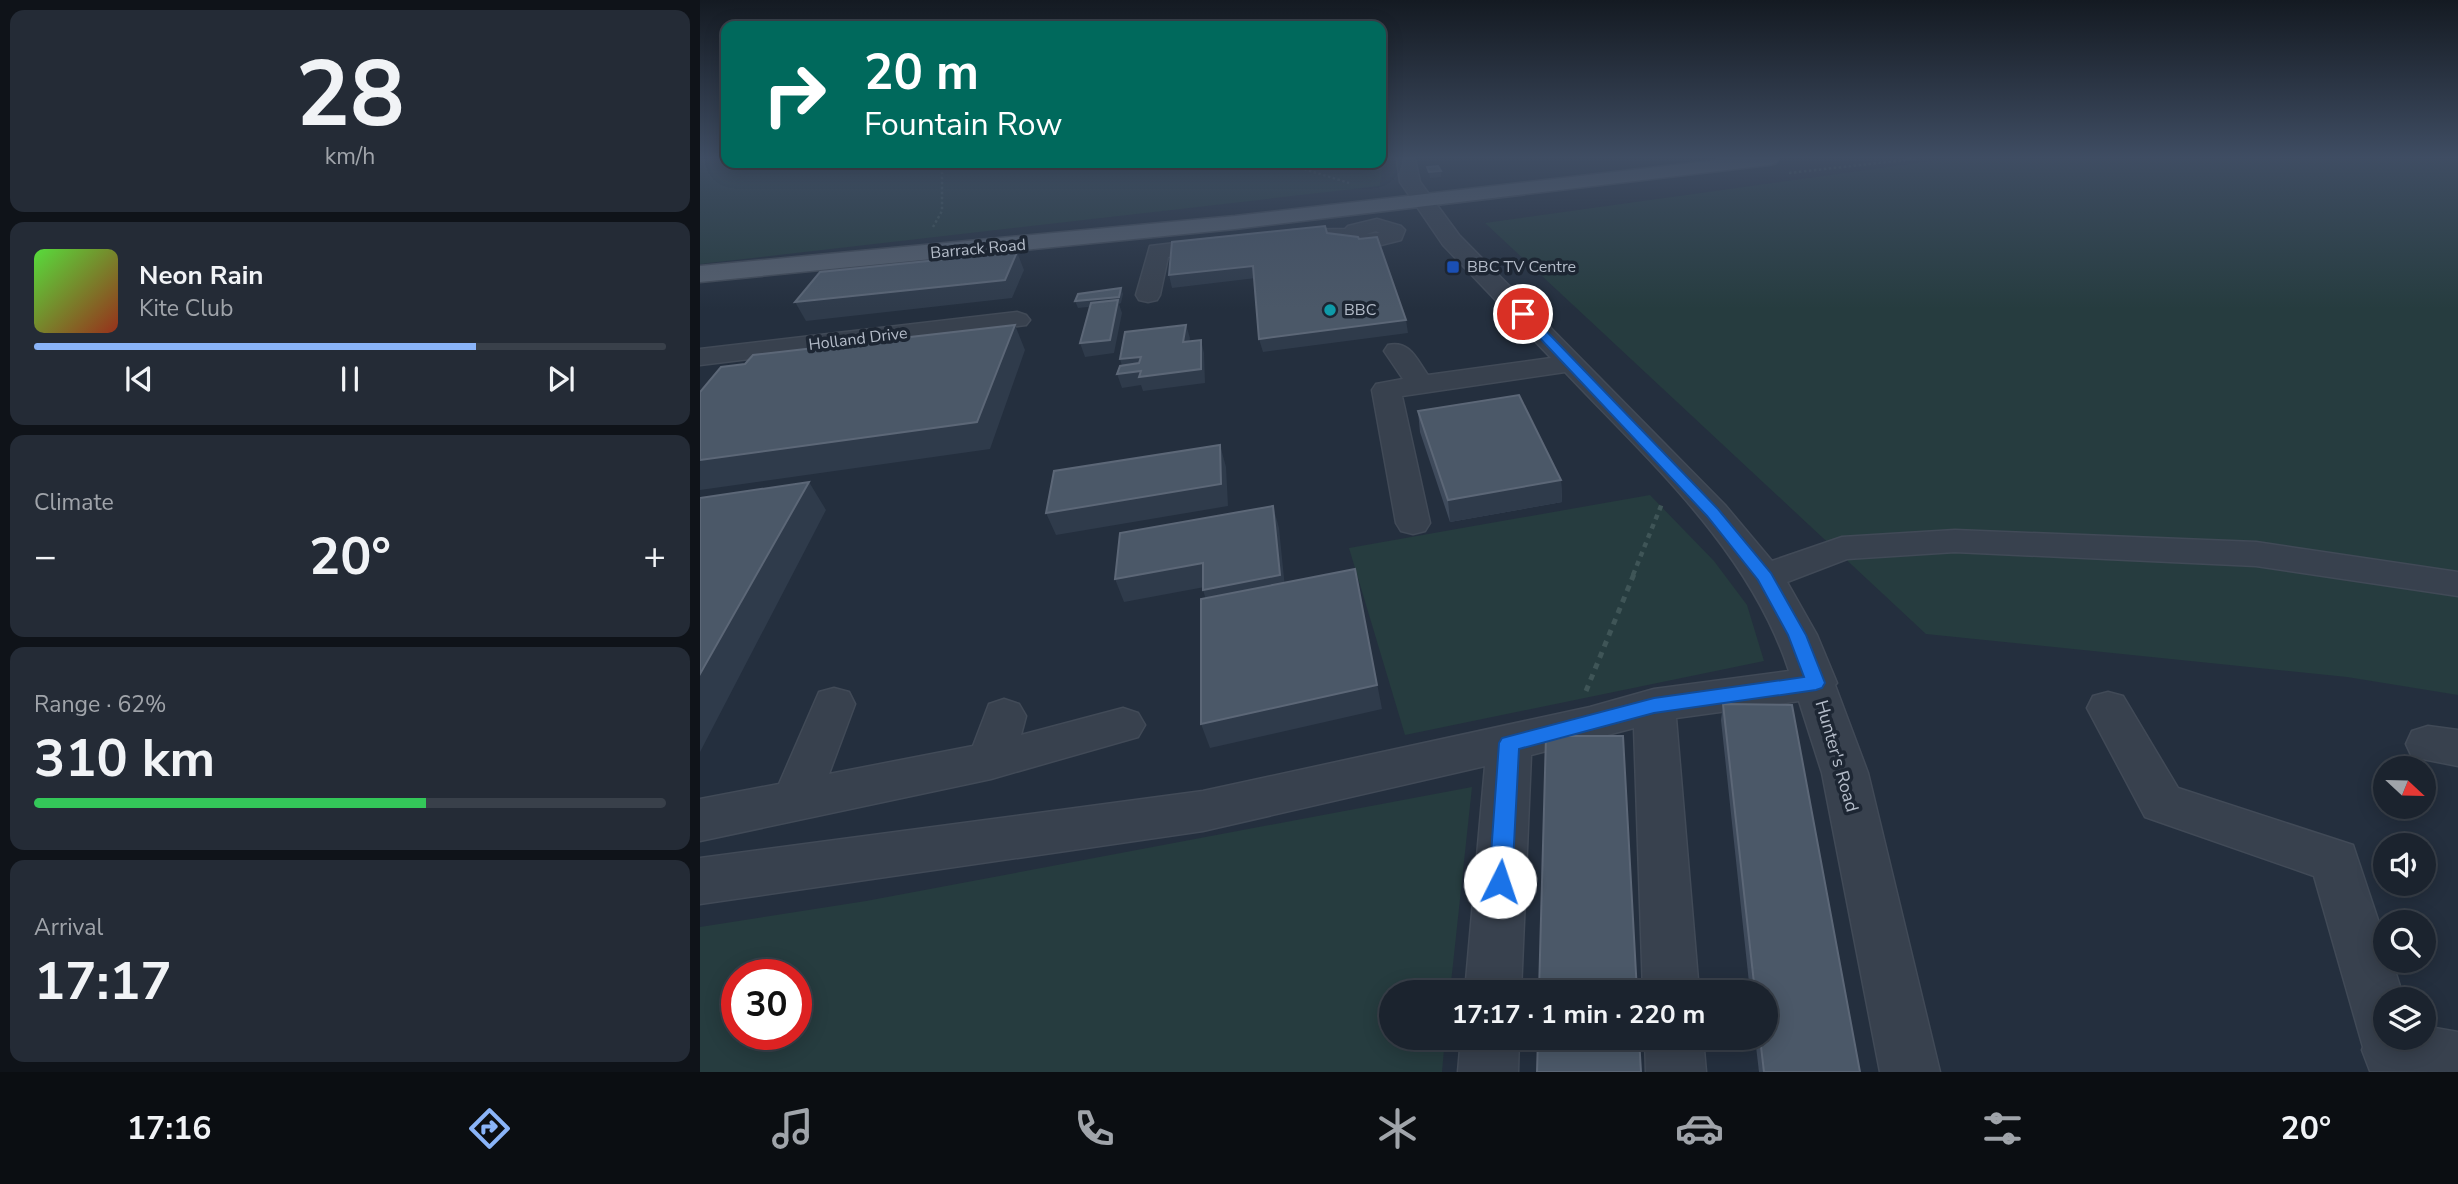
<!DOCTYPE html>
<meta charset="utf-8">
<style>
body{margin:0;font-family:"Nunito Sans",sans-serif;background:#242b36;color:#f1f3f6;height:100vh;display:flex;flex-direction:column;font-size:26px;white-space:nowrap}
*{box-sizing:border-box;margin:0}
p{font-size:23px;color:#a0a4aa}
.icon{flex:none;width:38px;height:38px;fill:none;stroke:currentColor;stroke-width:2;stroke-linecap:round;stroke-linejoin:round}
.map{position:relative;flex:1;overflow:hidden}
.sheet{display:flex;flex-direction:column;gap:10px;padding:10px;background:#0f1319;width:700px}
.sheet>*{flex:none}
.hud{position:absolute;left:21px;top:21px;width:665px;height:147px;border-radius:14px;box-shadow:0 4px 18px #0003,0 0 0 2px #39404a;background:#00695c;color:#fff;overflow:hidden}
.needle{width:46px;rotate:112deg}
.fabs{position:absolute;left:1673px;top:756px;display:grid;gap:14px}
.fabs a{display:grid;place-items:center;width:63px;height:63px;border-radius:50%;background:#1b232e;box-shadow:0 4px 18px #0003,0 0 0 2px #39404a;font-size:35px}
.speed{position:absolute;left:21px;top:959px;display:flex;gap:14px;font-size:35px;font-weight:700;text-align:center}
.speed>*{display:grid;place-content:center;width:91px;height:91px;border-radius:50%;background:#1b232e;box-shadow:0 4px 18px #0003,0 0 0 2px #39404a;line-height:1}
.speed .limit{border:10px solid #d22;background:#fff;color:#111}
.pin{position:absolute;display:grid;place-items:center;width:60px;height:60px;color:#fff;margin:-30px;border:4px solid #fff;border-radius:50%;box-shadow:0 2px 7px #0007}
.me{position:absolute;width:77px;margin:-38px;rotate:4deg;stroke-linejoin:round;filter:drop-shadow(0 0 5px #0008)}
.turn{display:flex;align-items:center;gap:24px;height:147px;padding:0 28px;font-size:32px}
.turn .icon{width:91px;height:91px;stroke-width:2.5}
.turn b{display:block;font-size:49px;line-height:60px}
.big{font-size:52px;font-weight:700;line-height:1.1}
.sheet .card{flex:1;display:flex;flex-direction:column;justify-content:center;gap:10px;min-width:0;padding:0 24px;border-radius:14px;background:#242b36}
.sheet .dial{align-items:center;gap:0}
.dial b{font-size:91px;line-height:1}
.song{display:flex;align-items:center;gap:21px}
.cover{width:84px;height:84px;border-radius:10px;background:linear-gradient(135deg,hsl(110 70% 55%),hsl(10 70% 35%))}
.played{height:7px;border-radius:4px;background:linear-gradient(90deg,#8ab4f8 70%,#39404a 70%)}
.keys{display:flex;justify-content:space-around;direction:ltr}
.heat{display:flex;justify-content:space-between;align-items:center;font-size:38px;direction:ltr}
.charge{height:10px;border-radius:5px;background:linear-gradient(90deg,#34c759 62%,#39404a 0)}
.trip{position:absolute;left:679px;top:980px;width:399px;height:70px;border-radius:35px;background:#1b232e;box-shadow:0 4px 18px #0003,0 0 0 2px #39404a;font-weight:700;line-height:70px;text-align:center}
.dock{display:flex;height:112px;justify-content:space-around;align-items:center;background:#0b0e12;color:#a0a4aa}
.dock .icon{width:49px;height:49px}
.dock .on{color:#8ab4f8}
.dock b{font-size:32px;color:#f1f3f6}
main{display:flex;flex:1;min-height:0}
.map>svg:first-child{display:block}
</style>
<main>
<section class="sheet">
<div class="card dial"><b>28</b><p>km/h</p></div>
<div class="card">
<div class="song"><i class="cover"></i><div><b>Neon Rain</b><p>Kite Club</p></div></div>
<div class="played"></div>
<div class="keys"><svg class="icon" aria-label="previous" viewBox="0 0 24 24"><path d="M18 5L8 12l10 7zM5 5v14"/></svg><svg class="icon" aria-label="pause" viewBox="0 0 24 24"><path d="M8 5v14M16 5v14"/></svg><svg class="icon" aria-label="next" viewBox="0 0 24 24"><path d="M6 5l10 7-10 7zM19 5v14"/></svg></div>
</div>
<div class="card"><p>Climate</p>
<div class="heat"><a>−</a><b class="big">20°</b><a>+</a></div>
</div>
<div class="card"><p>Range · 62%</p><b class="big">310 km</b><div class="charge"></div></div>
<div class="card"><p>Arrival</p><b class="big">17:17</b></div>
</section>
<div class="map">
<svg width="1758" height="1072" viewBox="0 0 1758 1072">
<rect width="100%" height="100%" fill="#242f3e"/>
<path fill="#263c3f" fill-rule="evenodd" d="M0 159H26V163H681L683 159 680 186 0 264Z
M1246 159H1758V695L1647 677 1226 634 785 223Z
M950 495 1014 561 1047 605 1064 661 705 735 649 548Z
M772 787 750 992H691V1038H745L742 1072H0V927L166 901ZM37 975H96V1034H37Z"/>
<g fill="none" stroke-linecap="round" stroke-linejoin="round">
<g stroke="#414a57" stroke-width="3">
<path id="minor" d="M697 159H715L720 182 759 235 1025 505 1072 561 1142 537 1255 530 1556 542 1758 572V596L1556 566 1255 552 1147 559 1087 582 1117 635 1137 683 1135 685 1168 773 1240 1072H1180L1122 773 1099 701 976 718 999 992H943L934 728 831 755 821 992H765L785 766 503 831 0 904V858L503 791 890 707 954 689 1089 671C1050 551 950 462 865 372L702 396 730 523 725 531 713 534 701 531 696 523 672 390 676 384 703 379 684 351 688 345C710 340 717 360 728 375L851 358 743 245 700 182Z
M677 219 701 226 705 230 701 240 673 247 649 241 594 242 586 241 583 236 586 231 594 230 645 229 648 226ZM676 231 680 233 666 234Z
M517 238 525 240 528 245 525 250 468 257 460 295 457 300 448 302 439 300 436 295 450 246Z
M317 312 326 315 330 320 326 325 0 365V349Z
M134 688 149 692 155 704 129 774 273 746 289 704 304 699 319 704 326 716 321 735 423 708 438 713 445 725 438 737 291 779 0 841V799L79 784 119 692Z
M1408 692 1423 696 1478 788 1653 845 1685 941V961H1692L1704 999H1685V1038H1724V1026L1758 1032V1072L1670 1071 1662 1050 1663 1047 1614 876 1445 817 1387 708 1393 696Z
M1728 726 1758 730V766L1712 757 1706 744 1712 731Z
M761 1038H819L818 1072H758Z
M945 1038H1003L1006 1072H946Z"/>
</g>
<g stroke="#414a57" stroke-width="3">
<path id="major" d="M1026 159H1079L1076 163 1069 165 535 229 0 282V266L535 216Z"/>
</g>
<path stroke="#3f5557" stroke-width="2.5" stroke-dasharray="2.5 2.5" stroke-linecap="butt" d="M585 163 649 183
M1089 173 1214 159
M233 227 242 211V163"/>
<path stroke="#3f5557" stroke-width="4.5" stroke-dasharray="5 5" stroke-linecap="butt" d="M933 575 963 501"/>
<path stroke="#3f5557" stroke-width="5" stroke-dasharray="6 6" stroke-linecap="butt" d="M886 691 934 574"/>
<use href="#minor" fill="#38414e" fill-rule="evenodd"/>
<use href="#major" fill="#56606e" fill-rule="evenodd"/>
</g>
<path fill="#3f4b5c" d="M718 411 861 480 862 502 750 522 720 432Z
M1023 704 1160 1072H1059L1055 1038H1066V992H1050L1021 720Z"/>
<path fill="#2f3b4b" d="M741 171V177L730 178 729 172Z
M317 252 324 270 312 298 106 321 95 302Z
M553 266 556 278 472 288 469 275Z
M421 288 423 294 421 303 419 304 422 313 414 353 385 357 380 343 417 304 378 308 375 301Z
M706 320 708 333 563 352 559 339Z
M315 325 325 350 290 449 0 490V460Z
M486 325 490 338 487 355 483 342Z
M501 340 504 353 505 383 443 391 441 385 422 388 417 374 424 373 420 359Z
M520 445 526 467 528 506 356 535 346 513Z
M861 480 862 502 750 522 748 500Z
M109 482 126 510 0 752V674Z
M573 506 579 528 586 598 510 613 503 590Z
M503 563 510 586 424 602 415 579Z
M655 569 682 709 510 748 501 724Z"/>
<path fill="#4b5868" stroke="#5c6777" stroke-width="2" d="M738 166 741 171 729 172 727 167Z
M625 226 627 233 658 237 659 239 677 237 706 320 559 339 553 266 469 275 472 242Z
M317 252 305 280 95 302 120 272Z
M421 288 419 297 375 301 378 294Z
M418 300 410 340 380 343 391 303Z
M315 325 277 422 0 460V392L21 367 45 364 53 355Z
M486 325 483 342 501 340V369L439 377 441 371 417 374 420 366 439 363 441 357 420 359 425 332Z
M819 395 861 480 748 500 718 411Z
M520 445 521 484 346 513 354 471Z
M109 482 0 674V498Z
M573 506 580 575 503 590V563L415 579 420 533Z
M655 569 677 685 501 724V599Z
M1023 704 1092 705 1160 1072H1064L1060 1038H1066V992H1055Z
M846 736H923L937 992H839Z
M838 1038H939L941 1072H837Z"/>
<linearGradient id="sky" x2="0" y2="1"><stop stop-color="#141a22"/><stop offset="0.51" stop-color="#3f4d63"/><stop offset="1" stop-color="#3f4d63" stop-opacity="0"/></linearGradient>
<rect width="1758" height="309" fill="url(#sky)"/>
<path fill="#1a73e8" stroke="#114b97" stroke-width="2" d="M819 311H827L1018 509 1071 573 1106 635 1125 683 1122 688 1116 690 954 713 819 749 812 882 808 889 800 892 792 889 789 882 799 743 802 738 954 698 1104 677 1088 635 1058 580 1007 516 819 316Z"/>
<rect fill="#1a4fb4" stroke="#1d2633" stroke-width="2.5" x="746" y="260" width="14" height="14" rx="3.5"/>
<circle fill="#0f9aa8" stroke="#1d2633" stroke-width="2.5" cx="630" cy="310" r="7"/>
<g text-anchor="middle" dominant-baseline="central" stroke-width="7" stroke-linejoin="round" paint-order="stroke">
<g font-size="16" fill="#b4bcc9" stroke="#1d2633">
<text transform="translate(278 249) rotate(-5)">Barrack Road</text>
<text transform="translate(158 339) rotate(-7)">Holland Drive</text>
</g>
<g font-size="16" fill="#b4bcc9" stroke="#1d2633" text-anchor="start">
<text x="767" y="267">BBC TV Centre</text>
<text x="644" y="310">BBC</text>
</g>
<g font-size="18" fill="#b4bcc9" stroke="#1d2633">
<text transform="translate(1137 756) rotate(74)">Hunter's Road</text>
</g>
</g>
</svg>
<div class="fabs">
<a><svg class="needle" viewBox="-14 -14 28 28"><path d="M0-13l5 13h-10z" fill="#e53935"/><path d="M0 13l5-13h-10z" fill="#a0a4aa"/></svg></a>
<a><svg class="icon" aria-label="sound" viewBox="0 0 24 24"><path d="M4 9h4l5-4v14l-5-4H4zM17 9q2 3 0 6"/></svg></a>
<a><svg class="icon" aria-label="search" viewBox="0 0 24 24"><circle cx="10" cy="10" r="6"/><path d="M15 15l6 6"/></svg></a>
<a><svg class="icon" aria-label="layers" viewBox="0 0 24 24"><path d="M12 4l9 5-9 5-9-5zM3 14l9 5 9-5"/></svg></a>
</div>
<div class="speed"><div class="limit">30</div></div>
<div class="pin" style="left:823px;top:314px;background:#d93025"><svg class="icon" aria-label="arrive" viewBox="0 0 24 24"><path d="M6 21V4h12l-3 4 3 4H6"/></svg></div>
<svg class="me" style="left:800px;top:882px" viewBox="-20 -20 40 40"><circle r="19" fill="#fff"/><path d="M0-13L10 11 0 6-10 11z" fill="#1a73e8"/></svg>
<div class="trip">17:17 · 1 min · 220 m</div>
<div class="hud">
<div class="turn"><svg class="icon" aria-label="right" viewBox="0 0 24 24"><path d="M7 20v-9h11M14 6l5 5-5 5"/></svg><div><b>20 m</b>Fountain Row</div></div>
</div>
</div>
</main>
<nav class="dock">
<b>17:16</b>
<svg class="icon on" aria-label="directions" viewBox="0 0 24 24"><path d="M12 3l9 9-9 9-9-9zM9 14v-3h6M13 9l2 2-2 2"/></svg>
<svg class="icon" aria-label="music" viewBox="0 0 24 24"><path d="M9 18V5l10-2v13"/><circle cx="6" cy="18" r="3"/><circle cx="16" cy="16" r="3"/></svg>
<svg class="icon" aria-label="phone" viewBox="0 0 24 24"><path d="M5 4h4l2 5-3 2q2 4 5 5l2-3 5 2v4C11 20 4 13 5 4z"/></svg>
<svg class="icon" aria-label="climate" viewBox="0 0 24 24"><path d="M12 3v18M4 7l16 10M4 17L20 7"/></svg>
<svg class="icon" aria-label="car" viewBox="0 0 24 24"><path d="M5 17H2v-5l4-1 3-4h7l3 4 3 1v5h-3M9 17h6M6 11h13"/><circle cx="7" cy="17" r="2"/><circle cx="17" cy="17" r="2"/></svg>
<svg class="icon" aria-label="filters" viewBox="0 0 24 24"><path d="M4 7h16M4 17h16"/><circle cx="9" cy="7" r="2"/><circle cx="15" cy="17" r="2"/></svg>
<b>20°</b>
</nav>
